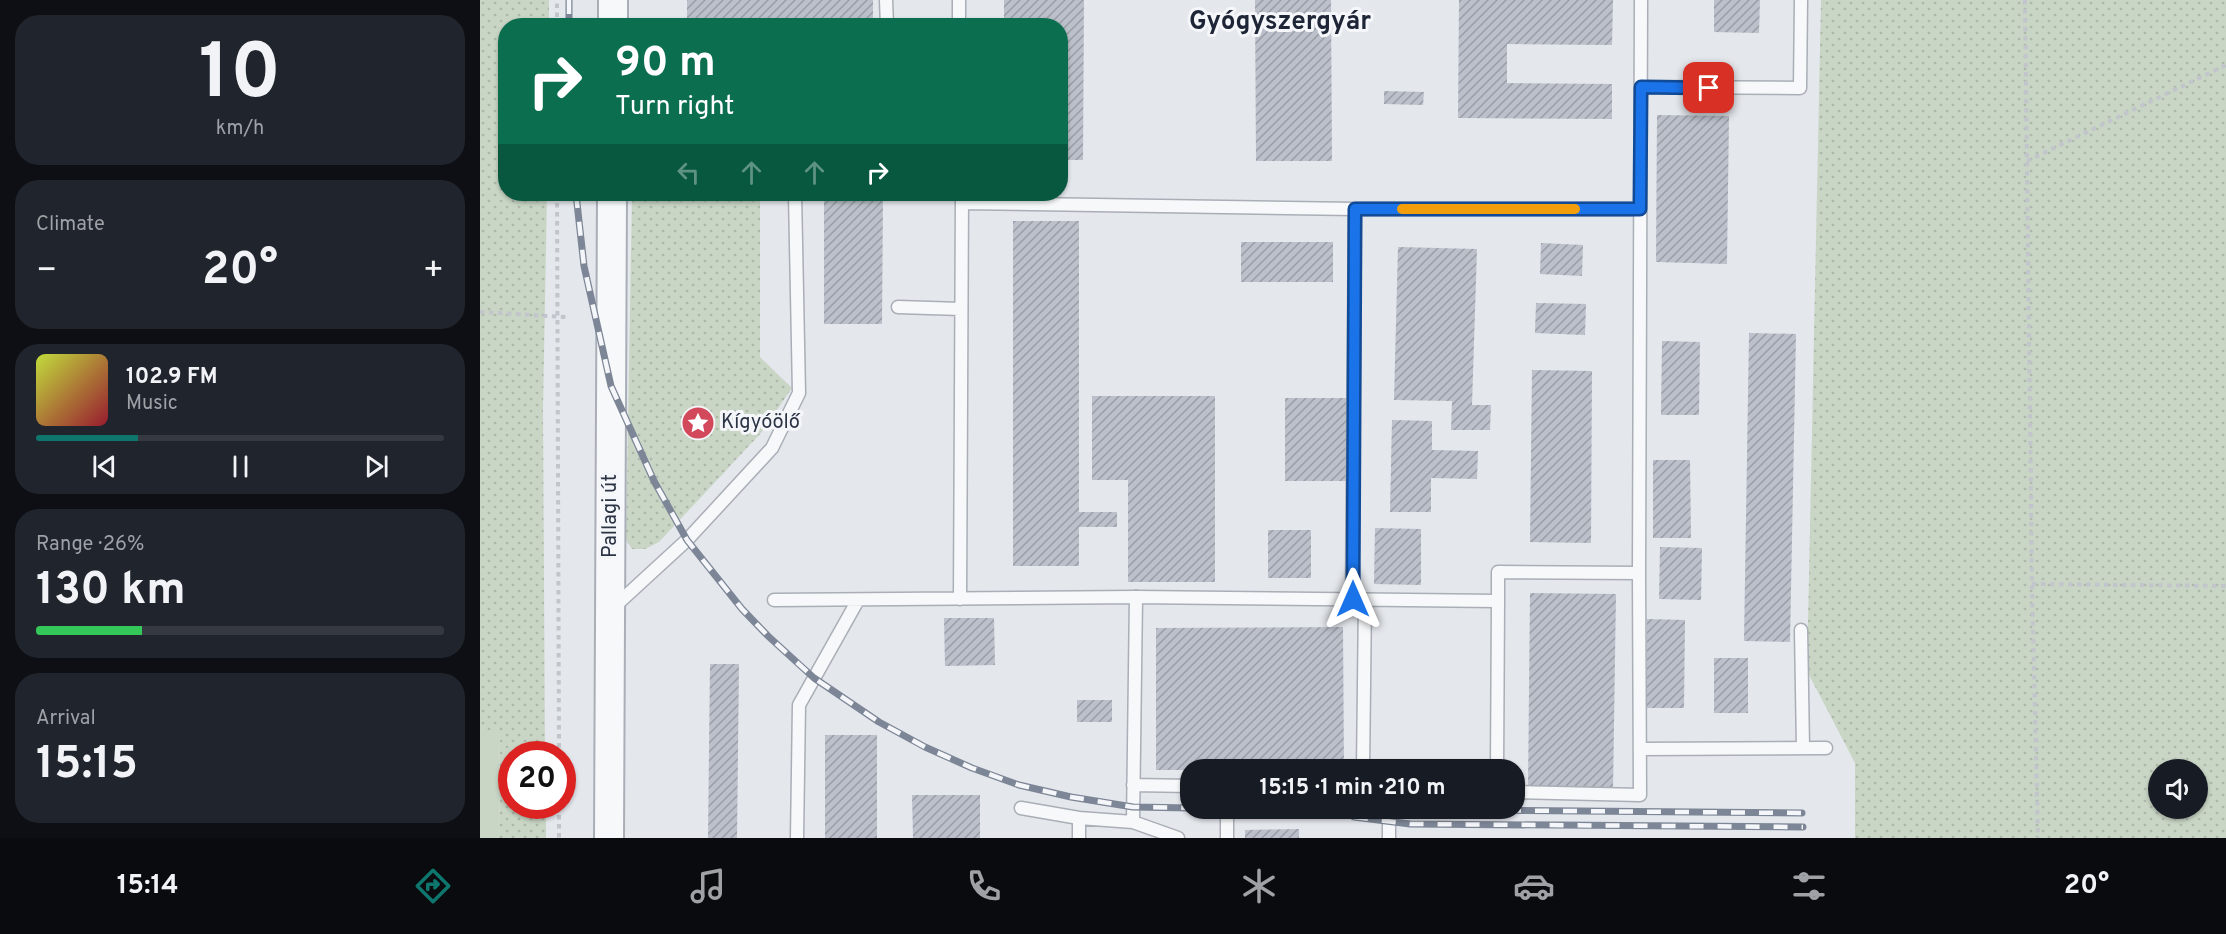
<!DOCTYPE html>
<meta charset="utf-8">
<style>
body{margin:0;font-family:Overpass,sans-serif;background:#20242c;color:#f1f3f6;height:100vh;display:flex;flex-direction:column;font-size:22px;white-space:nowrap}
*{box-sizing:border-box;margin:0}
p{font-size:20px;color:#9ea1a6}
.icon{flex:none;width:33px;height:33px;fill:none;stroke:currentColor;stroke-width:2;stroke-linecap:round;stroke-linejoin:round}
.map{position:relative;flex:1;overflow:hidden}
.side{display:flex;flex-direction:column;gap:15px;padding:15px;background:#0d0f14;width:480px}
.side>*{flex:none}
.hud{position:absolute;left:18px;top:18px;width:570px;height:183px;border-radius:24px;box-shadow:0 2px 4px #0004;background:#0b6e4f;color:#fff;overflow:hidden}
.controls{position:absolute;left:1668px;top:759px;display:grid;gap:12px}
.controls a{display:grid;place-items:center;width:60px;height:60px;border-radius:50%;background:#171b24;box-shadow:0 2px 4px #0004;font-size:30px}
.speed{position:absolute;left:18px;top:741px;display:flex;gap:12px;font-size:30px;font-weight:700;text-align:center}
.speed>*{display:grid;place-content:center;width:78px;height:78px;border-radius:50%;background:#171b24;box-shadow:0 2px 4px #0004;line-height:1}
.speed .limit{border:9px solid #d22;background:#fff;color:#111}
.pin{position:absolute;display:grid;place-items:center;width:51px;height:51px;color:#fff;margin:-26px;border-radius:12px;box-shadow:0 3px 9px #0006}
.me{position:absolute;width:66px;margin:-33px;rotate:0deg;stroke-linejoin:round;filter:drop-shadow(0 0 4px #0008)}
.turn{display:flex;align-items:center;gap:21px;height:126px;padding:0 18px;font-size:27px}
.turn .icon{width:78px;height:78px;stroke-width:2.5}
.turn b{display:block;font-size:42px;line-height:51px}
.lanes{display:flex;align-items:center;height:57px;padding:0 18px;background:#0003;justify-content:center;gap:30px;direction:ltr}
.lanes .off{opacity:.35}
.big{font-size:45px;font-weight:700;line-height:1.1}
.side .tile{flex:1;display:flex;flex-direction:column;justify-content:center;gap:9px;min-width:0;padding:0 21px;border-radius:24px;background:#20242c}
.side .dial{align-items:center;gap:0}
.dial b{font-size:78px;line-height:1}
.song{display:flex;align-items:center;gap:18px}
.cover{width:72px;height:72px;border-radius:9px;background:linear-gradient(135deg,hsl(70 70% 55%),hsl(350 70% 35%))}
.played{height:6px;border-radius:3px;background:linear-gradient(90deg,#0f766e 25%,#363941 25%)}
.keys{display:flex;justify-content:space-around;direction:ltr}
.heat{display:flex;justify-content:space-between;align-items:center;font-size:33px;direction:ltr}
.charge{height:9px;border-radius:4px;background:linear-gradient(90deg,#34c759 26%,#363941 0)}
.trip{position:absolute;left:700px;top:759px;width:345px;height:60px;border-radius:24px;background:#171b24;box-shadow:0 2px 4px #0004;font-weight:700;line-height:60px;text-align:center}
.menu{display:flex;height:96px;justify-content:space-around;align-items:center;background:#090b0e;color:#9ea1a6}
.menu .icon{width:42px;height:42px}
.menu .on{color:#0f766e}
.menu b{font-size:27px;color:#f1f3f6}
main{display:flex;flex:1;min-height:0}
.map>svg:first-child{display:block}
</style>
<main>
<section class="side">
<div class="tile dial"><b>10</b><p>km/h</p></div>
<div class="tile"><p>Climate</p>
<div class="heat"><a>−</a><b class="big">20°</b><a>+</a></div>
</div>
<div class="tile">
<div class="song"><i class="cover"></i><div><b>102.9 FM</b><p>Music</p></div></div>
<div class="played"></div>
<div class="keys"><svg class="icon" aria-label="previous" viewBox="0 0 24 24"><path d="M18 5L8 12l10 7zM5 5v14"/></svg><svg class="icon" aria-label="pause" viewBox="0 0 24 24"><path d="M8 5v14M16 5v14"/></svg><svg class="icon" aria-label="next" viewBox="0 0 24 24"><path d="M6 5l10 7-10 7zM19 5v14"/></svg></div>
</div>
<div class="tile"><p>Range · 26%</p><b class="big">130 km</b><div class="charge"></div></div>
<div class="tile"><p>Arrival</p><b class="big">15:15</b></div>
</section>
<div class="map">
<svg width="1746" height="838" viewBox="0 0 1746 838">
<defs>
<pattern id="park-dots" width="8" height="8" patternUnits="userSpaceOnUse" patternTransform="scale(1.5)"><rect width="8" height="8" fill="#c9d6c5"/><path d="M2 2h.1M6 6h.1" fill="none" stroke="#adb8ab" stroke-width="1.8" stroke-linecap="round"/></pattern>
<pattern id="building-hatch" width="6" height="6" patternUnits="userSpaceOnUse" patternTransform="scale(1.5)"><rect width="6" height="6" fill="#bbc0ca"/><path d="M-1 1l2-2M0 6l6-6M5 7l2-2" fill="none" stroke="#989da6"/></pattern>
</defs>
<rect width="100%" height="100%" fill="#e4e7ec"/>
<path fill="url(#park-dots)" fill-rule="evenodd" d="M0 0H69V25L26 26V194H67L63 409 65 754H32V806H66V838H19L20 731H0Z
M1341 0H1746V838H1375V763L1327 671ZM1678 770H1718V808H1678Z
M152 194H280V357L312 388 281 433 179 542 165 549H152L146 540Z"/>
<path fill="#c9d6c5" d="M0 731H20L19 838H0Z"/>
<path fill="url(#building-hatch)" d="M207 0H393V26H207Z
M524 0H604L603 160H580V26H524Z
M775 0H851L852 161H776Z
M979 0H1133L1132 45 1027 44V83L1132 84V119L978 118Z
M1234 0H1280L1279 33 1234 32Z
M904 91 944 92 943 105 904 104Z
M1177 115 1249 116 1247 264 1176 262Z
M344 194H403L402 324H344Z
M533 221H599V512H637V527H599V566H533Z
M761 242H853V282H761Z
M1061 243 1103 245 1102 276 1060 274Z
M918 247 997 249 992 405H1011L1010 430H971L972 401 914 400Z
M1056 303 1106 304 1105 335 1055 333Z
M1269 333 1316 334 1310 642 1264 641Z
M1182 341 1220 342 1219 415H1181Z
M1052 370 1112 371 1111 543 1050 542Z
M612 396H735V582H648V480H612Z
M805 398H867V481H805Z
M912 420 952 421V450L998 451 997 479 951 478V512H910Z
M1173 460H1210L1211 538H1173Z
M895 528 941 529V585L894 584Z
M788 530H831V578H788Z
M1180 547 1222 548 1221 600 1179 599Z
M1050 593 1136 594 1133 790 1048 788Z
M464 618H514L515 665 465 666Z
M1167 619 1205 620 1204 708H1167Z
M863 627 864 770H676V628Z
M1234 658H1268V713H1234Z
M230 664H259L257 838H228Z
M597 700H632V722H597Z
M345 735H397V838H345Z
M432 795H500V838H433Z
M819 829V838H765V830Z"/>
<g fill="none" stroke-linecap="round" stroke-linejoin="round">
<g stroke="#a9aeb7" stroke-width="15">
<path id="service" d="M406 0 407 26
M479 0V26
M1161 87 1320 88 1321 0
M482 203 875 209H1160
M418 307 481 309
M480 599 482 194
M872 599 875 209
M294 600 656 597 1018 601V572L1159 573 1161 0
M134 607 207 540 292 448 319 393 315 194
M1321 630 1323 748
M1160 749 1346 748
M883 770 885 600
M1017 770 1018 601
M653 785 711 786
M1035 792 1160 795 1159 573
M541 808 599 818
M747 808V838
M653 822 698 838
M317 838 319 705 378 600
M599 838V818L653 822 656 597
M909 838V808"/>
</g>
<g stroke="#a9aeb7" stroke-width="32">
<path id="tertiary" d="M133 26V0
M129 838 132 194"/>
</g>
<path stroke="#c2c5cb" stroke-width="4" stroke-dasharray="4.5 4.5" stroke-linecap="butt" d="M1545 0 1552 584 1558 838
M77 26V0
M1547 161 1746 65
M77 194 79 754
M0 312 86 317
M1552 584 1746 586
M79 806V838"/>
<use href="#service" stroke="#f7f8fa" stroke-width="12"/>
<use href="#tertiary" stroke="#f7f8fa" stroke-width="28"/>
<g stroke="#7d8696" stroke-width="7">
<path id="rail" d="M89 0V26
M96 194 104 266 131 386 174 481 207 540 262 609 288 636 334 678 399 722 445 747 492 768 539 785 591 797 653 807 711 808
M747 808 1322 813
M874 817 930 824 1323 827"/>
</g>
<use href="#rail" stroke="#f4f6f9" stroke-width="4.5" stroke-dasharray="14" stroke-linecap="butt"/>
</g>
<g fill="none" stroke-linecap="round" stroke-linejoin="round">
<g stroke="#114b97" stroke-width="15">
<path id="route" d="M873 599 875 209H1160L1161 87 1229 88"/>
</g>
<use href="#route" stroke="#1a73e8" stroke-width="10"/>
<path stroke="#f59e0b" stroke-width="10" d="M922 209H1095"/>
</g>
<defs>
<g id="sight-disc" transform="scale(1.725)"><circle r="9.5" fill="#d1495b" stroke="#f4f6f9"/><path d="M0-6L1.8-2.2L6-1.7L2.9 1.2L3.7 5.4L0 3.3L-3.7 5.4L-2.9 1.2L-6-1.7L-1.8-2.2Z" fill="#fff"/></g>
</defs>
<g fill-rule="evenodd">
<use href="#sight-disc" x="218" y="423"/>
</g>
<g text-anchor="middle" dominant-baseline="central" stroke-width="6" stroke-linejoin="round" paint-order="stroke">
<g font-size="20" fill="#2b3445" stroke="#f4f6f9" text-anchor="start">
<text x="241" y="423">Kígyóölő</text>
</g>
<g font-size="20" fill="#2b3445" stroke="#f4f6f9">
<text transform="translate(131 516) rotate(-90)">Pallagi út</text>
</g>
<g font-size="26" font-weight="bold" fill="#1d2536" stroke="#f4f6f9">
<text x="800" y="22">Gyógyszergyár</text>
</g>
</g>
</svg>
<div class="controls">
<a><svg class="icon" aria-label="sound" viewBox="0 0 24 24"><path d="M4 9h4l5-4v14l-5-4H4zM17 9q2 3 0 6"/></svg></a>
</div>
<div class="speed"><div class="limit">20</div></div>
<div class="pin" style="left:1229px;top:88px;background:#d93025"><svg class="icon" aria-label="arrive" viewBox="0 0 24 24"><path d="M6 21V4h12l-3 4 3 4H6"/></svg></div>
<svg class="me" style="left:873px;top:599px" viewBox="-20 -20 40 40"><path d="M0-17L14 15 0 8-14 15z" fill="#1a73e8" stroke="#fff" stroke-width="4"/></svg>
<div class="trip">15:15 · 1 min · 210 m</div>
<div class="hud">
<div class="turn"><svg class="icon" aria-label="right" viewBox="0 0 24 24"><path d="M7 20v-9h11M14 6l5 5-5 5"/></svg><div><b>90 m</b>Turn right</div></div>
<div class="lanes"><svg class="icon off" aria-label="left" viewBox="0 0 24 24"><path d="M17 20v-9H6M10 6l-5 5 5 5"/></svg><svg class="icon off" aria-label="ahead" viewBox="0 0 24 24"><path d="M12 20V5M6 11l6-6 6 6"/></svg><svg class="icon off" aria-label="ahead" viewBox="0 0 24 24"><path d="M12 20V5M6 11l6-6 6 6"/></svg><svg class="icon" aria-label="right" viewBox="0 0 24 24"><path d="M7 20v-9h11M14 6l5 5-5 5"/></svg></div>
</div>
</div>
</main>
<nav class="menu">
<b>15:14</b>
<svg class="icon on" aria-label="directions" viewBox="0 0 24 24"><path d="M12 3l9 9-9 9-9-9zM9 14v-3h6M13 9l2 2-2 2"/></svg>
<svg class="icon" aria-label="music" viewBox="0 0 24 24"><path d="M9 18V5l10-2v13"/><circle cx="6" cy="18" r="3"/><circle cx="16" cy="16" r="3"/></svg>
<svg class="icon" aria-label="phone" viewBox="0 0 24 24"><path d="M5 4h4l2 5-3 2q2 4 5 5l2-3 5 2v4C11 20 4 13 5 4z"/></svg>
<svg class="icon" aria-label="climate" viewBox="0 0 24 24"><path d="M12 3v18M4 7l16 10M4 17L20 7"/></svg>
<svg class="icon" aria-label="car" viewBox="0 0 24 24"><path d="M5 17H2v-5l4-1 3-4h7l3 4 3 1v5h-3M9 17h6M6 11h13"/><circle cx="7" cy="17" r="2"/><circle cx="17" cy="17" r="2"/></svg>
<svg class="icon" aria-label="filters" viewBox="0 0 24 24"><path d="M4 7h16M4 17h16"/><circle cx="9" cy="7" r="2"/><circle cx="15" cy="17" r="2"/></svg>
<b>20°</b>
</nav>
